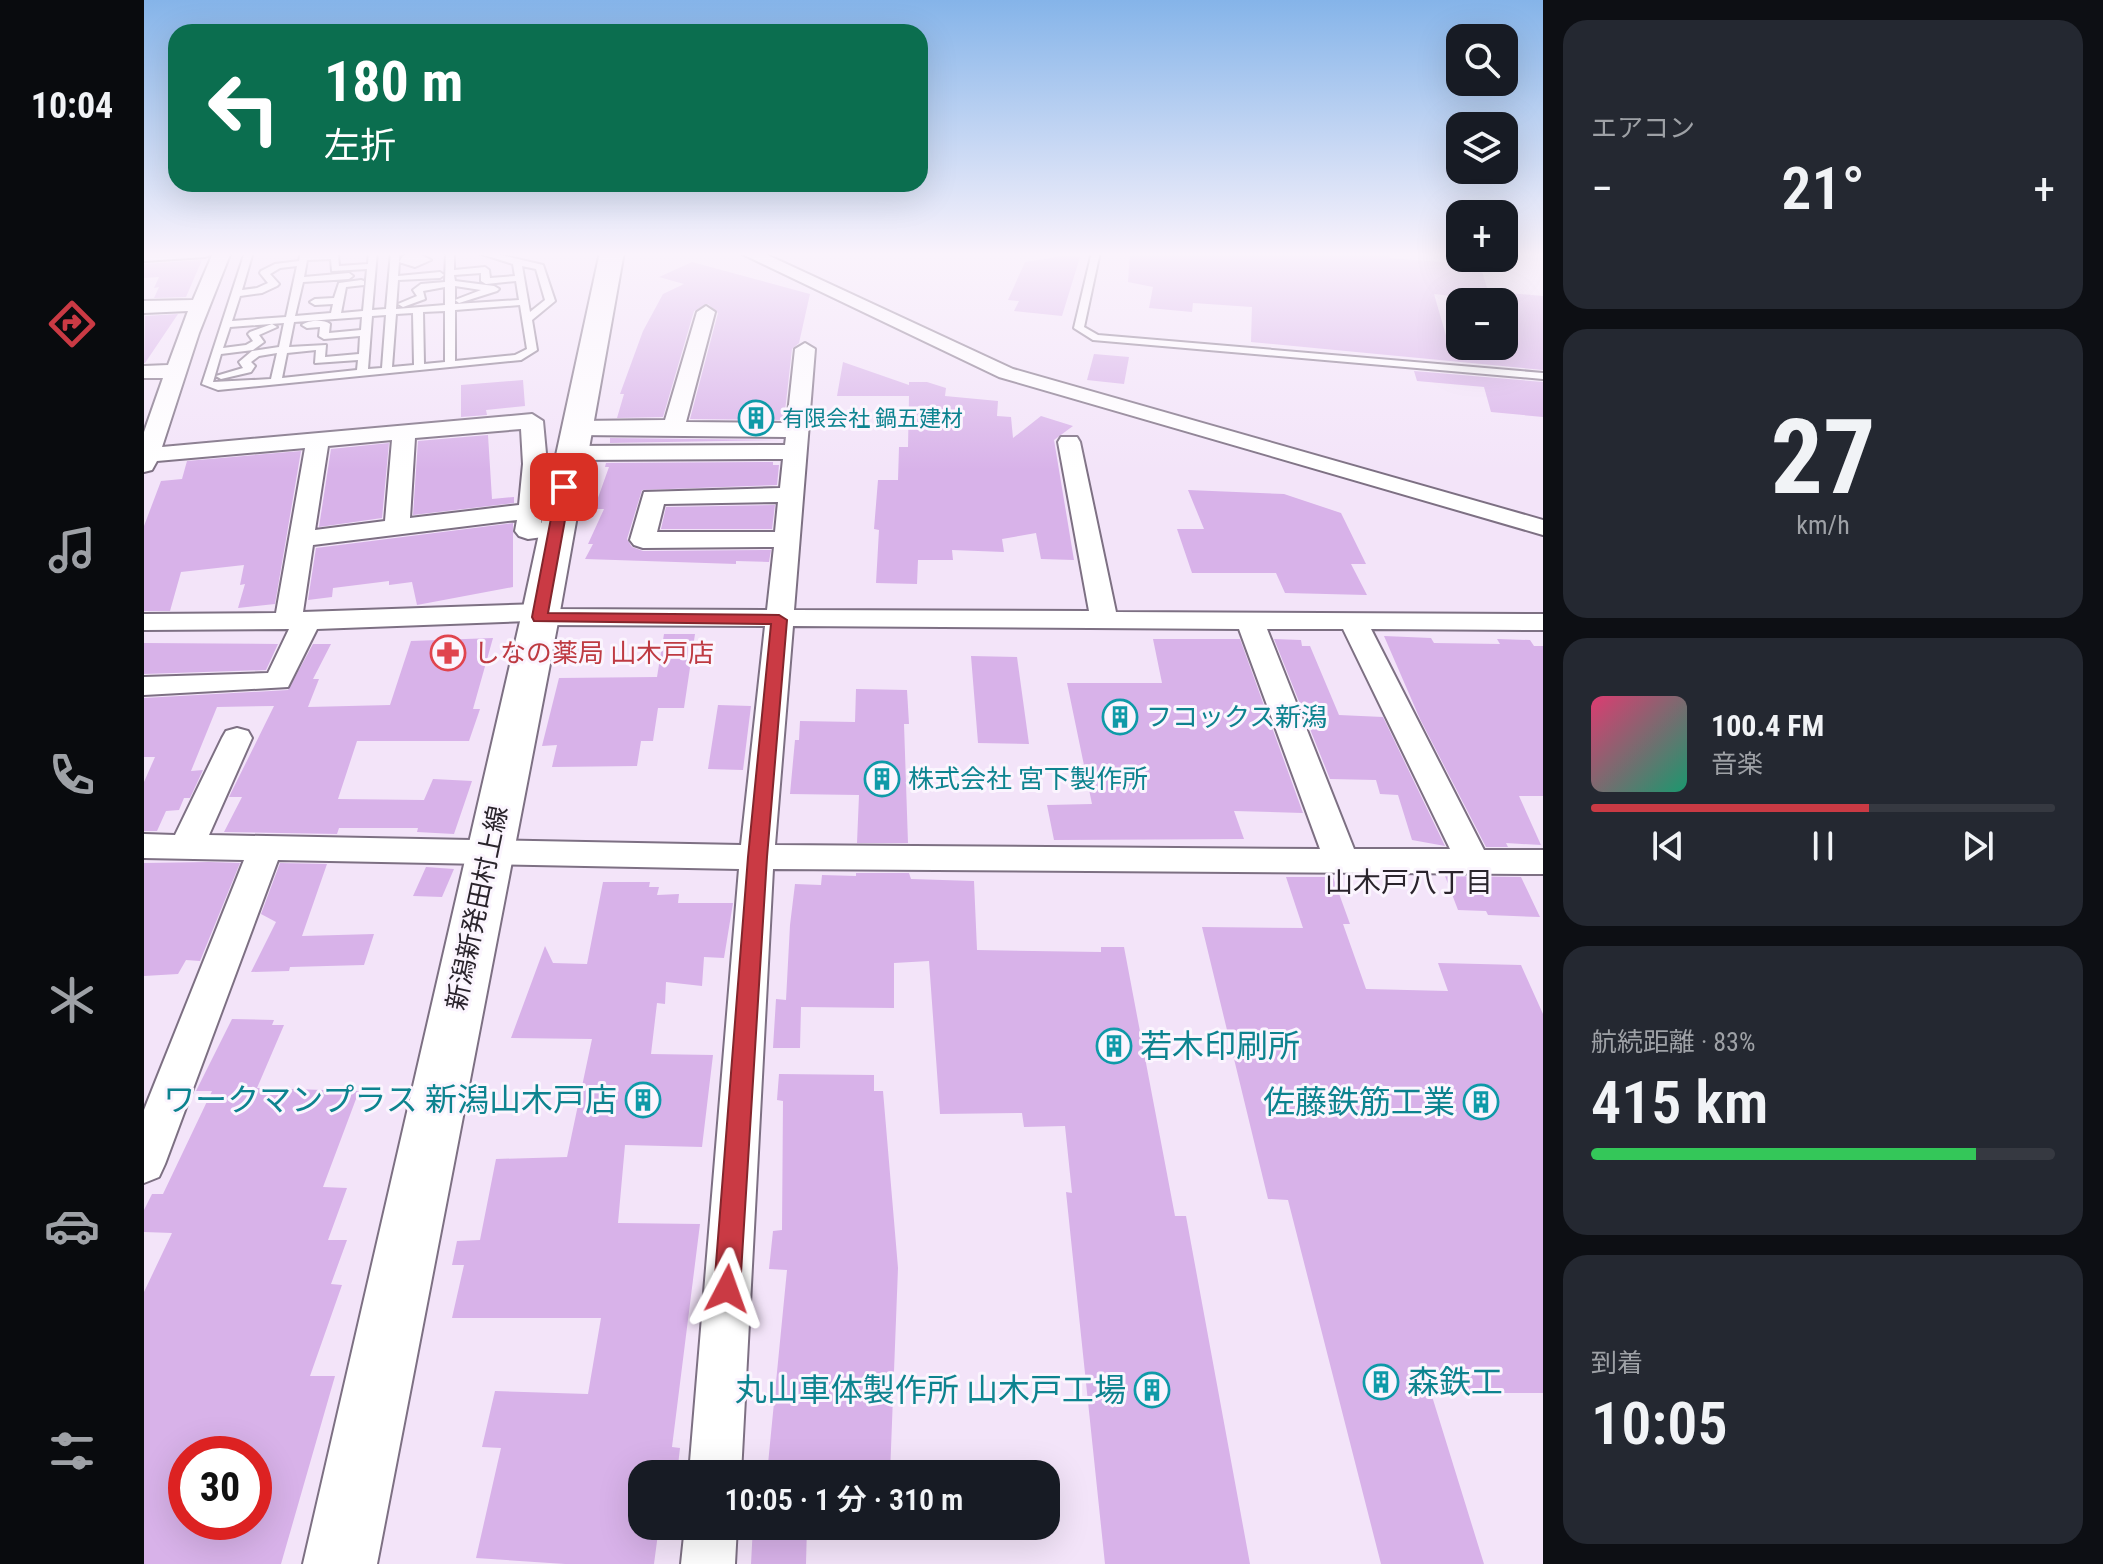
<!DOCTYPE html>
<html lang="ja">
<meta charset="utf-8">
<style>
body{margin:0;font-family:"Roboto Condensed","Noto Sans JP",sans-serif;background:#242831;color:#f1f3f6;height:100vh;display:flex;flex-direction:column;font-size:30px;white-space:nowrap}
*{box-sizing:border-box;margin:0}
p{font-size:26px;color:#9ea1a6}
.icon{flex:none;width:44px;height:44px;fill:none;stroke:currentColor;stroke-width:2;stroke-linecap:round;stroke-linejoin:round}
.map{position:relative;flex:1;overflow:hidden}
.sheet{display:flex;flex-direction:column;gap:20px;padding:20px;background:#0d0f14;width:560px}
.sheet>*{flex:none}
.hud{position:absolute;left:24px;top:24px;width:760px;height:168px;border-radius:24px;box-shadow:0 8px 32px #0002;background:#0b6e4f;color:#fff;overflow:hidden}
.fabs{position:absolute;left:1302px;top:24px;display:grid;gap:16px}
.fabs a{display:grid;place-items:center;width:72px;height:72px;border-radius:16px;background:#171b24;box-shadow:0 8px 32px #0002;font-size:40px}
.speed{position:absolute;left:24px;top:1436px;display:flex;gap:16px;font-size:40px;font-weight:700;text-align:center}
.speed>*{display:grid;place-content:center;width:104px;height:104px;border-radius:50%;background:#171b24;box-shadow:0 8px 32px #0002;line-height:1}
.speed .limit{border:12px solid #d22;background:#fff;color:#111}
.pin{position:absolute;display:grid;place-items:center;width:68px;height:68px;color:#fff;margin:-34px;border-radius:16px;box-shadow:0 4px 12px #0006}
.me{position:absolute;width:88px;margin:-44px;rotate:4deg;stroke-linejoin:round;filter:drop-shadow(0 0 6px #0008)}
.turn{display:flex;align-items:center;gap:28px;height:168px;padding:0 24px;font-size:36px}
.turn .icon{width:104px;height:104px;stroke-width:2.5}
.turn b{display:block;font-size:56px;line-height:68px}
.big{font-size:60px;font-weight:600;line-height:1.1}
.sheet .card{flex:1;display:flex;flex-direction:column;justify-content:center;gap:12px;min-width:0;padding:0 28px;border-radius:24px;background:#242831}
.sheet .dial{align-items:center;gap:0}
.dial b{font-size:104px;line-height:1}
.song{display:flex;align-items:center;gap:24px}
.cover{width:96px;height:96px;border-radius:12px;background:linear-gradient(135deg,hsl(340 70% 55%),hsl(160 70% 35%))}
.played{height:8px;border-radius:4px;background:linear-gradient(90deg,#ca3a44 60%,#363941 60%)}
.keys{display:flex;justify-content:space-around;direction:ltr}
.heat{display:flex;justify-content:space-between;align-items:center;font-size:44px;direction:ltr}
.charge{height:12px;border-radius:6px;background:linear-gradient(90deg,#34c759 83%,#363941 0)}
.trip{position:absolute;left:484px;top:1460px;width:432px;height:80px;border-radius:24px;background:#171b24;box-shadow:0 8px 32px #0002;font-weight:600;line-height:80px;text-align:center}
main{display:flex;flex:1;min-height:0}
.menu{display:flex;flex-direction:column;width:144px;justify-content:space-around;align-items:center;background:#090b0e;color:#9ea1a6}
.menu .icon{width:56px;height:56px}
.menu .selected{color:#ca3a44}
.menu b{font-size:36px;color:#f1f3f6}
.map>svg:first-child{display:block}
</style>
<main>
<nav class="menu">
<b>10:04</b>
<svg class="icon selected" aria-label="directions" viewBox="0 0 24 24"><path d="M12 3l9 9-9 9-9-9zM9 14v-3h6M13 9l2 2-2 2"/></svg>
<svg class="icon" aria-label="music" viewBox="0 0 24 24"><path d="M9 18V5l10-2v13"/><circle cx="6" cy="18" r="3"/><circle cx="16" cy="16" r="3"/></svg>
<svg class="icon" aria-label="phone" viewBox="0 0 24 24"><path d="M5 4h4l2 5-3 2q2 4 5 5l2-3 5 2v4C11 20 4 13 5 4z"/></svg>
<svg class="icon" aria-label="climate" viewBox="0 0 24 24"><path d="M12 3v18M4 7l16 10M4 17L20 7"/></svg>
<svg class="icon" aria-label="car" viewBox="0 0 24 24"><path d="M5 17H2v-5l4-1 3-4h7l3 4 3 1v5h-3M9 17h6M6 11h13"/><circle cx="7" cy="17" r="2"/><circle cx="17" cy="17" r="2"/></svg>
<svg class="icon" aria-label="filters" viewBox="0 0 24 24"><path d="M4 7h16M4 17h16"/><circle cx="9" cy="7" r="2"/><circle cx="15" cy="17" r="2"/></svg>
</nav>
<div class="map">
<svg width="1399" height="1564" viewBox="0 0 1399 1564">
<rect width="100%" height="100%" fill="#f3e4f9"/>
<path fill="#d8b2e9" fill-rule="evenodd" d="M986 252H1245L1246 258 1336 265 1344 291 1399 296V370L1107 342 1108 307 1049 303 1048 312 1005 308 1009 287 984 282ZM1290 294 1360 302V346H1305Z
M919 256 936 257 918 316 870 311 875 301 864 300 881 262Z
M58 260 42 297 10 298 15 287 10 288 15 277 0 278V264Z
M548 262 666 294 655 343 648 349 640 420 546 419 574 313 564 304 550 311 519 417 473 418 480 394H476L499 331 519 294 540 284 515 277Z
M34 314 1 363H0L1 316Z
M950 354 985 357 980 384 943 380Z
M699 362 765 385V382H783L802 388 801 396 854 401 853 416 867 417 869 438 897 416 929 426 910 440 930 560 897 559 892 533 858 539 860 552 808 550 809 560H774L773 584 732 583 735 530 730 529 734 480H754L755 447H764L765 396H693Z
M1270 371 1399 382V417L1347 412 1340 387 1273 381Z
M379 380 381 406 342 410 343 415 317 417V385Z
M344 435 348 499 370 497V503L269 515 274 441Z
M466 438 636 440 466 443Z
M245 443 238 518 175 527 187 449Z
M157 451 131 604 94 608 101 584 96 585 100 565 37 572 26 611H0V526L17 481 38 479 43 461Z
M629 462V465H635L633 485 498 490 483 539 488 547 499 551 627 550 625 562 592 561V564L441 559 449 544H444L460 509H450L465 467H461L462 463Z
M1044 490 1140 494 1197 513 1222 564H1207L1223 595 1141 593 1132 573H1048L1033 529H1060Z
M631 505 628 529H517L522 507Z
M369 523V587L273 605 268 582 245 585V581L189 588 188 597 164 600 172 548Z
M520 634H551L540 708H514L509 741H497L493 766 408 767 413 745 398 746 415 678 513 677Z
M1240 636 1287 638 1290 643 1356 644 1353 639 1386 640 1390 646H1399V796H1375L1397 845 1362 843 1364 847H1342L1276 719Z
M349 638 329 709H336L325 741H213L194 799 280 800 289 779 328 781 310 834 273 832 274 828H195L193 834 80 832 98 797H85L130 706 73 707 47 771 59 770 46 798H40L35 810 22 811 13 831H0V782L11 757H0V698L144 690 169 644H187L169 679H175L164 707 246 705 267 641Z
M1009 639H1096L1159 813 1090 811 1100 839 910 840 903 805 948 804 923 683H1018Z
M1130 639 1157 640 1158 646H1166L1195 715 1239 717 1301 846 1268 840 1254 795 1236 794 1232 780 1186 779Z
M0 643 134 644 122 670 0 674Z
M827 656 873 657 885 744 834 743Z
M712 689 763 690 765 724H760L764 843H713L715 795 646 794 651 740H655L656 721 711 722Z
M574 705 607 706 599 770 564 769Z
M65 862 96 863 56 961 42 960 34 974 0 976V863Z
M136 863 183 864 158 936 230 934 220 965 146 967 145 971 107 972 132 922 117 914Z
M282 867 310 869 298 897 269 896Z
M712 873H765L767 879 830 881 833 950 957 952V947H980L1031 1216H1042L1106 1564H961L922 1192 928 1193 921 1126 880 1127 878 1113 796 1114 785 961 750 963V1008L657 1007 656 1048H629L632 999 642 1000 646 925 651 884 677 885 678 875 712 876Z
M1301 876 1377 877 1396 917 1344 915 1342 911 1314 910Z
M1142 877H1189L1206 924H1199L1222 989 1304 991 1294 963 1377 965 1399 1014V1393H1287L1340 1564H1237L1144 1200 1124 1199 1058 927 1159 928Z
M459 882H506L505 887H515L513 895 535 894 534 903H589L580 958 560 957 558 986 522 982 521 1004 513 1003 507 1054 569 1055 558 1147 481 1145 474 1223 556 1224 528 1447 536 1448 533 1474H498V1526H515L510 1564H421L332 1558 357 1448 338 1447 351 1391 444 1394 457 1318H308L320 1265H308L313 1241 336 1240 352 1159 423 1157 448 1039 367 1038 401 946 409 963 443 964Z
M88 1019 130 1020 128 1025H140L113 1088 215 1091 179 1187 203 1188 184 1240H203L187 1284 198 1285 166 1376H191L137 1564H0V1292L28 1233 0 1232V1210L8 1194H19L68 1091H52ZM42 1454H110V1522H42Z
M635 1074 730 1075V1091H739L754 1268 746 1474H623L643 1270 625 1269 629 1231 638 1230 639 1101 633 1100Z
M609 1526H663L662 1564H607Z"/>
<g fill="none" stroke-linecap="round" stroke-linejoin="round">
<g stroke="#7d7083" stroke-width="4">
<path id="service" d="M101 252H109L98 290 113 288 124 283 116 273 117 271 131 264 155 261 157 252H165V255L194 254 195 266 224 264 225 252H233L228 310 242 309 247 252H255V262L259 256 273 253 287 260 271 267 255 262 254 276 296 272 300 275 296 278 254 280 252 309 301 305V287L279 291 281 299 259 307 254 304 273 296 269 290 277 284 301 282 302 252H310V270L341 267 345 270 346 278 371 276 369 264 331 252H344L399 265 411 301 388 320 393 350 377 360 74 390 58 384ZM187 259 188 271 223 269 219 311 197 313 202 287 220 285V281L217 280 195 283 190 298 171 299 166 302 171 305 189 304 187 313 151 316 159 282 205 279 209 276 205 273 160 277 163 260ZM153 266 142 317 88 321 96 296 118 293 133 286 135 284 126 274 136 268ZM378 266 392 269 401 300 386 312ZM337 273V281L342 284 372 281 375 300 311 304V300L315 303 353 291 355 289 350 286 311 281 310 275ZM311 286 337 290 311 300ZM376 305 383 349 371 355 311 361V310ZM301 311V362L280 364 279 312ZM269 313 270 365 248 367 252 314ZM242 315 238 368 224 369 228 316ZM218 317 217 330 185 333 186 324C180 319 164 320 158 325L163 328 176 327 175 336 180 339 216 336 215 354 181 357 182 345 145 347 150 322ZM140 323 135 347 108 351 95 362 99 368 72 376 77 379 107 372 111 366 107 362 115 356 133 353 127 379 69 382 77 354 109 350 120 342 115 335 133 327 128 324 106 332 104 334 109 341 102 345 79 348 86 327ZM172 350 171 363 214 360 213 370 138 378 143 353Z
M948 252H956L940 327 954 335 1399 373V379L949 340 930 328Z"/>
</g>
<g stroke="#7d7083" stroke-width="4">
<path id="minor" d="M0 252H87L55 333 18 447 388 414 399 421 403 464 397 523 421 524 424 529 421 534 384 539 375 536 371 531 373 520 169 545 159 612 397 604 408 609 623 610 630 547 499 548 490 545 486 540 500 492 636 488 639 459 427 460 419 458 416 453 419 448 427 446 641 445 642 437 432 435 421 428 432 421 521 420 553 312 562 306 571 312 542 422 643 423 651 349 661 343 671 349 650 610 945 611 914 442 917 437H933L936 442 972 612 1399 614V630L1227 629 1340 850H1399V874L629 869 597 1474H545L595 869 134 860 21 1164 15 1177 0 1183V1110L100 860 0 858V834L31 835 78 738 82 731 93 728 104 731 108 738 65 835 597 845 621 626 396 625 385 621 173 629 144 687 0 695V677L124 673 145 629 0 630V614L132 613 161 448 13 461 8 470 0 472V432L19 378H0V366L24 365 44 311 0 313V301L49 300 69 253 61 257 0 261ZM377 429 379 464 375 505 266 518 271 438ZM248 440 241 521 171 530 184 446ZM634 502 631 532H513L520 504ZM649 626 1095 629 1176 849 631 845ZM1123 629H1199L1306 849H1210Z
M594 252H617L869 369 1399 520V535L855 377Z
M541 1526H593L591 1564H537Z"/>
</g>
<g stroke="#7d7083" stroke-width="4">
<path id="primary" d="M456 252H480L415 617 233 1564H159L377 617Z"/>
</g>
<use href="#service" fill="#fff" fill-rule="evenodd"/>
<use href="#minor" fill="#fff" fill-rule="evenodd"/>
<use href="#primary" fill="#fff" fill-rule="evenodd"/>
</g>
<linearGradient id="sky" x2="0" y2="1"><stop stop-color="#85b4e9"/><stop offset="0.54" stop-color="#faf3fc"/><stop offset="1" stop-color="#faf3fc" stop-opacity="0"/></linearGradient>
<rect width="1399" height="471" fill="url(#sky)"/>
<path fill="#ca3a44" stroke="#83262c" stroke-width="2" d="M420 483 427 487 404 613 635 615 643 620 623 857 596 1289 593 1298 583 1301 574 1298 570 1289 604 857 627 624 390 621 388 617 413 487Z"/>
<defs>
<g id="building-ring" transform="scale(1.8)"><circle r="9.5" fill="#fbf5fe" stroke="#0f9aa8" stroke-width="1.5"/><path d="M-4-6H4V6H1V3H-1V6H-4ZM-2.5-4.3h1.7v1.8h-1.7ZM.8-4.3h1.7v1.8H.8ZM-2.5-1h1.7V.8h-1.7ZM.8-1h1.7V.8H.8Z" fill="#0f9aa8"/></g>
<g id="pharmacy-ring" transform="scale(1.8)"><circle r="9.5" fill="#fbf5fe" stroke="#e0444e" stroke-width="1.5"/><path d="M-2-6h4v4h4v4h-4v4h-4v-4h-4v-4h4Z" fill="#e0444e"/></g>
</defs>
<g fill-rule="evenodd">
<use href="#building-ring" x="612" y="418"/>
<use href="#pharmacy-ring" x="304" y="653"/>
<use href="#building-ring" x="976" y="717"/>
<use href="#building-ring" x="738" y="779"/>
<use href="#building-ring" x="970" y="1046"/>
<use href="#building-ring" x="499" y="1100"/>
<use href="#building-ring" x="1337" y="1102"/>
<use href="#building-ring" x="1237" y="1382"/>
<use href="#building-ring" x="1008" y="1390"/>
</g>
<g text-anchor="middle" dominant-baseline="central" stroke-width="6" stroke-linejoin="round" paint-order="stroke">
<g font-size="22" fill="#0d838f" stroke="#fbf5fe" text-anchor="start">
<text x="638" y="418">有限会社 鍋五建材</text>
</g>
<g font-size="26" fill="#be3a42" stroke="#fbf5fe" text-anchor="start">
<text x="330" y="653">しなの薬局 山木戸店</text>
</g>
<g font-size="26" fill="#0d838f" stroke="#fbf5fe" text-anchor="start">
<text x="1002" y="717">フコックス新潟</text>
<text x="764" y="779">株式会社 宮下製作所</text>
</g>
<g font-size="26" fill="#2a242c" stroke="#fbf5fe">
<text transform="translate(333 908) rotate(-78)">新潟新発田村上線</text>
</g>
<g font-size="28" fill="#2a242c" stroke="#fbf5fe">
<text x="1265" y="882">山木戸八丁目</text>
</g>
<g font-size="32" fill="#0d838f" stroke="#fbf5fe" text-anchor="end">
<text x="996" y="1046" text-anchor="start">若木印刷所</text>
<text x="473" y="1100">ワークマンプラス 新潟山木戸店</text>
<text x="1311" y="1102">佐藤鉄筋工業</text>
<text x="1263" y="1382" text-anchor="start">森鉄工</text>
<text x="982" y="1390">丸山車体製作所 山木戸工場</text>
</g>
</g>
</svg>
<div class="fabs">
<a><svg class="icon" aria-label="search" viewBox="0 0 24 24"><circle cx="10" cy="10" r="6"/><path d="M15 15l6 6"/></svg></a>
<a><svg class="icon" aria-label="layers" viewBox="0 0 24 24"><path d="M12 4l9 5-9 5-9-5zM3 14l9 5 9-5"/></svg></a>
<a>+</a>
<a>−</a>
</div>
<div class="speed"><div class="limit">30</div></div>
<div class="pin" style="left:420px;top:487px;background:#d93025"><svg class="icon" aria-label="arrive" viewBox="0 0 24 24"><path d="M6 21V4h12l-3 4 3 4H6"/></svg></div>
<svg class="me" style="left:583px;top:1289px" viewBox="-20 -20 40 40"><path d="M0-17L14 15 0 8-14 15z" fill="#ca3a44" stroke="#fff" stroke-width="4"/></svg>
<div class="trip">10:05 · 1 分 · 310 m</div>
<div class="hud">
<div class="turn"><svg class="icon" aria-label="left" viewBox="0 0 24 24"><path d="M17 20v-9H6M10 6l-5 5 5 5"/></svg><div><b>180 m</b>左折</div></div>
</div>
</div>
<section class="sheet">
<div class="card"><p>エアコン</p>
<div class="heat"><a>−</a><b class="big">21°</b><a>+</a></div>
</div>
<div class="card dial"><b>27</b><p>km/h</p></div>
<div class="card">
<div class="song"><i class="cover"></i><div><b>100.4 FM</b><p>音楽</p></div></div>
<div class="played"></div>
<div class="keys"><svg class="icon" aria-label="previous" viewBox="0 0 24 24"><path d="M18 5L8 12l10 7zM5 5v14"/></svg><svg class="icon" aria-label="pause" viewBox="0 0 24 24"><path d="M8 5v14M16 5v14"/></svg><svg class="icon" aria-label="next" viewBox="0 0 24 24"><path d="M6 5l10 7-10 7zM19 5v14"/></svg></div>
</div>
<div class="card"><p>航続距離 · 83%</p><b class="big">415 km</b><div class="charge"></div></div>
<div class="card"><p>到着</p><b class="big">10:05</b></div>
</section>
</main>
